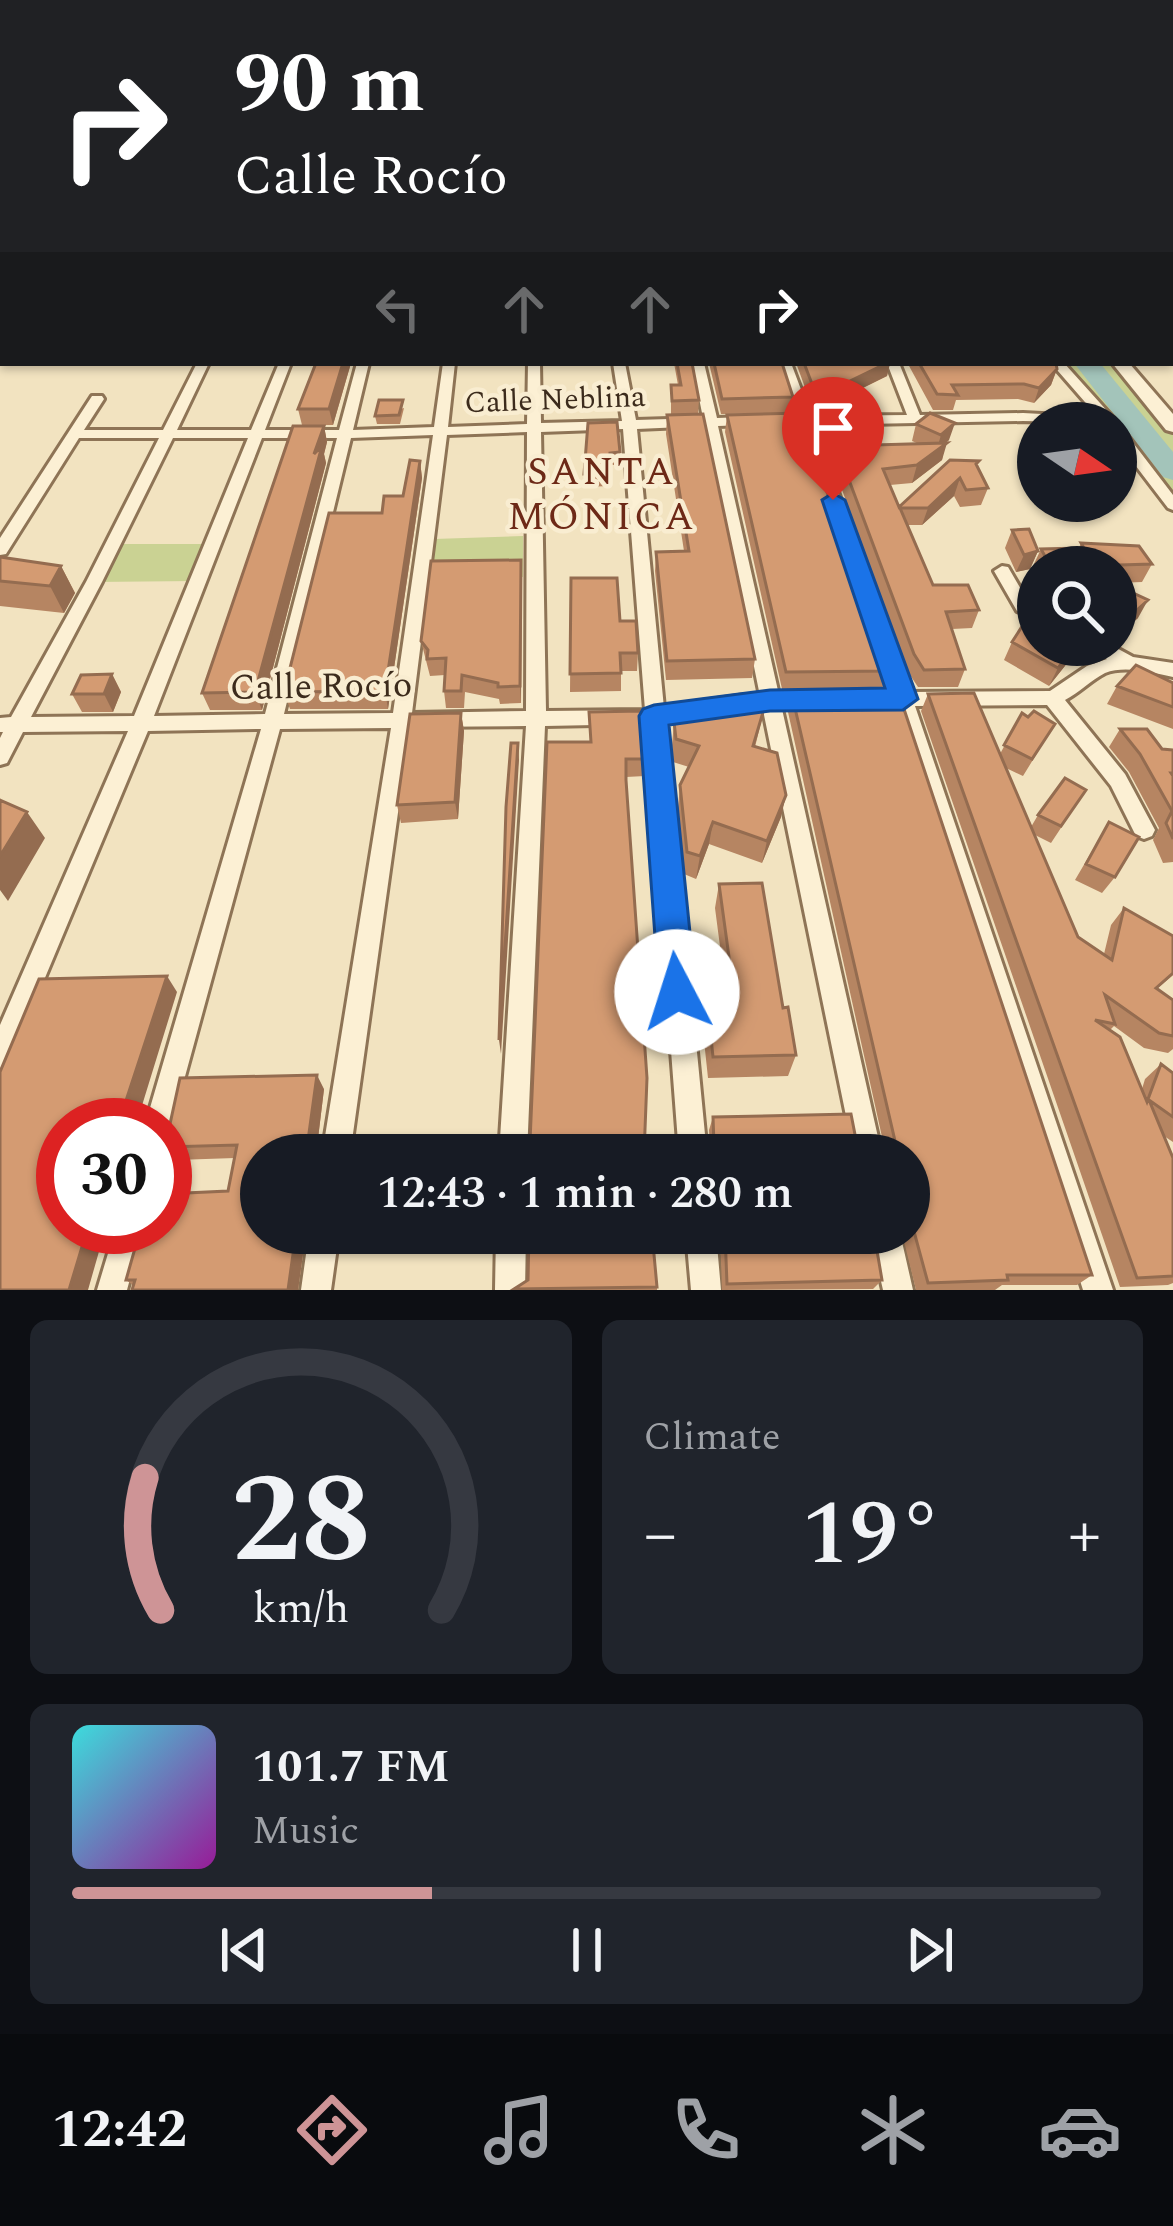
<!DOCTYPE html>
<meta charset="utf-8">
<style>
body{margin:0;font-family:Spectral,serif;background:#20242c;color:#f1f3f6;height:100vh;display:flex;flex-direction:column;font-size:45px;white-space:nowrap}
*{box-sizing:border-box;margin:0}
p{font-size:39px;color:#9ea1a6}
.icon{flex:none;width:66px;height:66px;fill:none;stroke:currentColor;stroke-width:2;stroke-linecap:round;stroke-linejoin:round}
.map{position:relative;height:1290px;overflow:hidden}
.sheet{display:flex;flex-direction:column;gap:30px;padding:30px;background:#0d0f14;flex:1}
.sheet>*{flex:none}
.banner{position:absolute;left:0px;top:0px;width:1173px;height:366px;box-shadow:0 3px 9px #0004;background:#202124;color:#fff;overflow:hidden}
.needle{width:78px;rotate:103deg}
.fabs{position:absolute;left:1017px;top:402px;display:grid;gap:24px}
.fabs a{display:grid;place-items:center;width:120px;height:120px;border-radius:50%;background:#171b24;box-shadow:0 3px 9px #0004;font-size:60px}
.speed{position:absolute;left:36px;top:1098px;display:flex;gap:24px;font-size:60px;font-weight:700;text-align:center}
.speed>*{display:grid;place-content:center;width:156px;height:156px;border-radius:50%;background:#171b24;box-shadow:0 3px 9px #0004;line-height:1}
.speed .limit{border:18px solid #d22;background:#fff;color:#111}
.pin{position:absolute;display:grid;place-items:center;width:102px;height:102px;color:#fff;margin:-123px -51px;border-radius:50% 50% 50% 0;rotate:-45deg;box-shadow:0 0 12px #0007}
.pin .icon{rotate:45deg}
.me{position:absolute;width:132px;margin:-66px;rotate:355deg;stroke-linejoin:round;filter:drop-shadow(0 0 9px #0008)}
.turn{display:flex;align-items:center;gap:42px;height:252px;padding:0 36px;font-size:54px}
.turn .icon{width:156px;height:156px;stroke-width:2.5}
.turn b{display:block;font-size:84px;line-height:102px}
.lanes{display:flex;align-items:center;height:114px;padding:0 36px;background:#0003;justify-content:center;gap:60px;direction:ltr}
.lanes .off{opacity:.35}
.big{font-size:90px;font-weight:600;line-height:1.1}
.sheet .card{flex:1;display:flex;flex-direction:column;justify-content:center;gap:18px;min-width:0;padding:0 42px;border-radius:18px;background:#20242c}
.sheet .dial{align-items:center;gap:0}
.dial svg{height:312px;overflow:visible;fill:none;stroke:#363941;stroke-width:7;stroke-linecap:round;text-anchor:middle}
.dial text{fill:#f1f3f6;stroke:none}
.song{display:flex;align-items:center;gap:36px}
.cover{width:144px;height:144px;border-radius:18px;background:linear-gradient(135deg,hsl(180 70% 55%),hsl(300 70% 35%))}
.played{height:12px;border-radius:6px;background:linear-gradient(90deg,#ce9496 35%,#363941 35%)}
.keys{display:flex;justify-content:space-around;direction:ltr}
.heat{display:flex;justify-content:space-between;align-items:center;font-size:66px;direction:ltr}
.sheet .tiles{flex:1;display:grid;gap:30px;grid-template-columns:1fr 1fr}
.card:last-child{grid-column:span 2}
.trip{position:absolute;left:240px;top:1134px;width:690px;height:120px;border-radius:60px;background:#171b24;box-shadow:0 3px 9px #0004;font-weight:600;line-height:120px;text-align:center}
.menu{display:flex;height:192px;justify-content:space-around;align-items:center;background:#090b0e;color:#9ea1a6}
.menu .icon{width:84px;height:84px}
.menu .active{color:#ce9496}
.menu b{font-size:54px;color:#f1f3f6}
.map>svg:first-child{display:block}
</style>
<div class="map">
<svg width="1173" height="1290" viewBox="0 0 1173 1290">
<rect width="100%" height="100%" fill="#f2e3c0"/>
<path fill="#cad293" d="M1068 363H1120L1173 425V497Z
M523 536V577L430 578 434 539Z
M113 544H212L196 581 94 582Z"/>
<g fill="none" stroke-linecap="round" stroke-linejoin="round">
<path fill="#a3c4ba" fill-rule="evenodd" d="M1074 363H1100L1173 452V480L1163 477Z"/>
<g stroke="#8e7456" stroke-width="6">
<path id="minor" d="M1170 178 1173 179V185L1170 184Z
M1170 235 1173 236V244L1170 243Z
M1170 279H1173V285H1170Z
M1170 296H1173V302H1170Z
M197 363H209L177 430H251L279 363H291L265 430H339L357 363H369L353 430 434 427 443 363H455L448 427 527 424 528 363H540L541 423 622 421 613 363H625L636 420 703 418 692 363H704L717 418 746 417 753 421 746 425 718 426 779 695H820L823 700 820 705 782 709 882 1155H854L763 710 737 709 734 704 737 699 760 696 705 426 637 429 664 708 699 703 706 705 709 710 706 715 665 723 707 1155H679L646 724 545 726 527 1155H499L526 726 410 727 350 1155H322L391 728 280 729 169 1135 165 1136V1125H145L261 729 148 731 9 1064 0 1068V1025L128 731 23 732 7 763 0 765V738L3 732H0V718L11 717 86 582 159 438H79L6 554 0 555V538L92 396H102L104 399 84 430H163ZM623 429 645 710 546 711 541 432ZM527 432 526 711 412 713 447 435ZM433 435 393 713 284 714 351 438ZM173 438H248L134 716 31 717 102 582ZM262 438H337L265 714 154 716Z
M779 363H791L811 416 907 415 887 363H899L920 415 1023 413 1098 417 1051 363H1064L1118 423 1116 426V423L1023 421 814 425 910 692 1050 691 1087 666 1107 659 1088 645H1111L1133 657 1173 663V677C1152 673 1126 665 1105 673 1091 680 1079 693 1065 700L1125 774 1155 830 1152 836 1144 839 1136 836 1111 786 1047 705 915 706 1113 1290H1083L896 706 869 704 866 699 869 694 891 692 800 425H780L773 421 780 417H797Z
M1116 426 1121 427 1173 495V510L1168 508 1116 440Z
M1002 566 1008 567 1029 603 1038 607V620L1017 611 994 571Z
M116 1227H144L127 1290H97Z
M309 1233H339L331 1290H301Z
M496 1233H526L525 1290H495Z
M686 1233H716L721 1290H691Z
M870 1233H900L913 1290H883Z"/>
</g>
<g stroke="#8e7456" stroke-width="6">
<path id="tertiary" d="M1112 363H1129L1173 414V432L1166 430Z"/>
</g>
<use href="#minor" fill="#fcf0d4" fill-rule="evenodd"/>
<use href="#tertiary" fill="#fcf0d4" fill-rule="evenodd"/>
</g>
<path fill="#b68562" d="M316 363H351L333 425H302L298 409Z
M674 363H692L699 400 698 415 755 659 752 678 666 680 655 571 656 552 684 551 666 434 667 415H671V385H678Z
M709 363H782L793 397 791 413 721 414Z
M796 363H890L887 376 853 393 851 411 814 412Z
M905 363H1056L1057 369 1051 385 1034 403 1018 399 956 400 953 410H933L908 364Z
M404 408 400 424H377L375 416Z
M824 413 874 445 919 444 912 441 916 424 930 413 949 440 945 443 942 460 912 483 890 485 899 507 979 461 977 467 988 488 981 505 960 507 954 496 922 525H907L933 585 979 610 972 628 952 629 965 669 958 687H918L908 672 820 429Z
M727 415 888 671 882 689H782L725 432Z
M588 423 620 452V465H610V486L584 487Z
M324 426 327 442 324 454 326 463 262 710H210L202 693Z
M420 461 422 478 388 709H290L284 692 382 513 403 496Z
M1012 530 1038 551 1030 569 1016 572 1005 548Z
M1081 543 1152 564 1142 582 1116 583V567H1038V575L1033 566 1041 549 1079 548Z
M0 557 61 566 75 593 64 613 0 606Z
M521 560V703L500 704 499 699 465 692 464 708H446L444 691 445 675 430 676 421 641Z
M571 578 620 621 638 653 637 671H621V691L570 692Z
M1116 587 1138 618 1118 635 1116 634Z
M1012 642 1038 645H1078L1072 657 1049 686 1004 660Z
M112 674 121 692 113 712H82L72 694Z
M1173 683V729L1107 704 1117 686Z
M928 694 1000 754 1022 713 1028 717 1055 724 1023 776 1006 768 1031 827 1038 815 1086 790 1051 843 1035 835 1078 937 1104 954 1111 925 1124 908 1173 936V975L1157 989 1173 1000V1049L1168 1053 1144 1048 1114 1026 1110 1030 1142 1089 1145 1079 1161 1064 1173 1073V1142L1164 1136 1173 1158V1283L1168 1285 1120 1287 921 711Z
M792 695 1092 1275 1077 1285H1002L995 1290H916L902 1233H909V1155H886L788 712Z
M766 702 755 747 781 817 762 863 709 844 696 879 684 874 678 808 680 785 689 767 673 762 672 745 674 722Z
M589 712 647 759 645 776 626 777 530 1142 590 742Z
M461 713 464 731 458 819 401 823 397 805Z
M1120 729 1162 749 1173 750V862L1163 863 1153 840 1159 828 1129 772 1109 747Z
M1109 822 1115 877 1102 893 1075 880Z
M719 884 783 1008 796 1055 788 1076 708 1078 703 1031 708 1009 728 1008 715 908Z
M324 1089 316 1155H261V1233H306L298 1290H132L133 1285 126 1280 228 1191 235 1158 176 1160 165 1147Z
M713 1117 859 1155H700L702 1147 710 1146 709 1130Z
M720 1233H874L882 1280 873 1289 722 1290Z
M528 1280 657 1287V1290H514Z"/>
<path fill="#946c50" d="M343 363H351L333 425 329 409Z
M887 363H890L887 376 846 396 850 381Z
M1057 369 1051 385 1034 403 1039 388Z
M955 423 949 440 936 451 947 443 942 460 912 483 917 465 936 452 941 435Z
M324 426 327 442 324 454 326 463 262 710 255 692 314 454Z
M420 461 422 478 388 709 385 691Z
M960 478 954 496 922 525 928 508Z
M1038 551 1030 569 1016 572 1024 555Z
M521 560 522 577 521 703 520 686Z
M61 566 75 593 64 613 50 586Z
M1148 600 1138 618 1118 635 1128 618Z
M1077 645H1078L1072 657 1049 686 1058 668Z
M112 674 121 692 113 712 104 694Z
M461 713 464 731 458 819 455 802Z
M518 743 519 760 501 1054 499 1040Z
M786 795 781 817 762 863 767 841Z
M27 812 45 838 8 901 0 890V856Z
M713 822 709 844 696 879 700 856Z
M167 976 177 992 136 1125H118Z
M317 1075 324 1089 316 1155H306Z
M88 1227H106L88 1290H69Z
M296 1233H306L298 1290H288Z"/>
<path fill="#d49b72" stroke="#946c50" stroke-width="3" d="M316 363H343L329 409H298Z
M677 363H692L699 400 672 401 671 385H681Z
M714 363H782L793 397 722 399Z
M804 363H887L850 381 854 396 817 397Z
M919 363H1056L1057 369 1039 388 1024 384 952 385 958 395 937 394Z
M379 400H403L399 415 375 416Z
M860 412 874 445 947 443 917 465 883 469 899 507 950 460 979 461 976 464 988 488 966 490 960 478 928 508H900L933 585H968L979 610 946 612 965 669 924 670 914 654 824 413Z
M800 413 888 671 786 672 727 415Z
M930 413 955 423 941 435 916 424Z
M703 414 755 659 667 661 656 552 689 551 667 415Z
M617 422 620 452 610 453V473L584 474 588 423Z
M293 426H324L314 454 322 446 255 692 202 693Z
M410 460 420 461 385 691 284 692 329 513H382L384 496H403Z
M1029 529 1038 551 1024 555 1012 530Z
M1081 543 1139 546 1152 564 1051 567 1041 549 1084 548Z
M0 557 61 566 50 586 0 581Z
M521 560 520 686 498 687V683L462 675 461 691H444L446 658 427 659 428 650 421 641 431 561Z
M571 578H617L620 621H636L638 653H620L621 673 570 674Z
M1118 586 1148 600 1128 618 1116 610V587Z
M1030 614 1038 618V645H1077L1058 668 1012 642Z
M1136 665 1173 683V707L1117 686Z
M112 674 104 694H72L81 675Z
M974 693 1078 937 1112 960 1124 908 1173 936V973L1156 988 1173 1000V1036L1159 1033 1105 995 1115 1024 1095 1020 1120 1037 1147 1102 1161 1064 1173 1073V1117L1149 1100 1173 1158V1276L1137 1278 928 694Z
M741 694 766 702 753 746 777 753 786 795 767 841 713 822 700 856 687 852 680 785 699 746 676 739 674 722 683 702Z
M899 694 1092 1275H1007L1008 1280 928 1283 909 1213V1155H894L891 1146 895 1141 792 695Z
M641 711 647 759H626V780L647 1078 644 1155H511V1150L530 1142 547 742H591L589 712Z
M1034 711 1055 724 1032 759 1004 745 1022 713 1028 717Z
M461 713 455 802 397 805 410 714Z
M1120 729H1147L1162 749 1173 750V773H1171L1173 776V839L1166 823 1172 811 1140 754Z
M511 743H518L499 1040 506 807Z
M1065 778 1086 790 1061 826 1038 815Z
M0 800 27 812 0 856Z
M1109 822 1139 837 1115 877 1086 864Z
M762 883 783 1008 788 1007 796 1055 713 1057 708 1009 736 1008 719 884Z
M167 976 118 1125H63V1227H88L69 1290H0V1072L39 979Z
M317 1075 306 1155H261V1233H296L288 1290H132L135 1280H126L141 1227H165V1194L228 1191 237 1145 165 1147 180 1078Z
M851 1114 859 1155H702V1147L714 1145 713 1117Z
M529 1233H652L657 1287 514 1289 528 1280Z
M725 1233H874L882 1280 727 1284Z"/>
<linearGradient id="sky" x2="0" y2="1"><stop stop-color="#8cbad6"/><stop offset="0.46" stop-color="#f9f2e3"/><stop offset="1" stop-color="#f9f2e3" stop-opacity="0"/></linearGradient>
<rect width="1173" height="338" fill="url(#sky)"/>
<path fill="#1a73e8" stroke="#114b97" stroke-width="3" d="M833 493 845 500 918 699 903 710 770 711 669 725 696 992 690 1004 677 1009 664 1004 659 992 639 716 643 709 654 705 770 690 885 688 822 500Z"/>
<g text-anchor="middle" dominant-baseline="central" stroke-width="9" stroke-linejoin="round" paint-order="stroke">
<g font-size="30" fill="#3c2b1c" stroke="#f9edd1">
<text transform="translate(555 400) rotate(-2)">Calle Neblina</text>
</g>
<g font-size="36" fill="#3c2b1c" stroke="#f9edd1">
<text transform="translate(321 687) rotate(-1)">Calle Rocío</text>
</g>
<g font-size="39" letter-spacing="3" fill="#6d2917" stroke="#f9edd1">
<text x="602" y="472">SANTA<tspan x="602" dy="45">MÓNICA</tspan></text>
</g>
</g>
</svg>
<div class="fabs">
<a><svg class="needle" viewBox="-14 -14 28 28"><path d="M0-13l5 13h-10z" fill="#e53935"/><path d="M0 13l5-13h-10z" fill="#9ea1a6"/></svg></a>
<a><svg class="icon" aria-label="search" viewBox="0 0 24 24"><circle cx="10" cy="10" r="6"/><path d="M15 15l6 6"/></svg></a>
</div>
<div class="speed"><div class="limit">30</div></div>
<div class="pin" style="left:833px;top:500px;background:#d93025"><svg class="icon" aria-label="arrive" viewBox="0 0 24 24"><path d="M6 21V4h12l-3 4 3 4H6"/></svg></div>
<svg class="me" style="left:677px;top:992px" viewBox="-20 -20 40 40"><circle r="19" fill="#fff"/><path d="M0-13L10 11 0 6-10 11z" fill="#1a73e8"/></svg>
<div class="trip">12:43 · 1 min · 280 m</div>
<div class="banner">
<div class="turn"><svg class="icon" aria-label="right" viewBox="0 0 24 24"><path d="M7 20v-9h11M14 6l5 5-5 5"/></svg><div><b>90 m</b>Calle Rocío</div></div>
<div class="lanes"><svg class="icon off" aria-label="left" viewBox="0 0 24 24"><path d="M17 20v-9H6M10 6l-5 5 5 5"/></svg><svg class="icon off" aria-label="ahead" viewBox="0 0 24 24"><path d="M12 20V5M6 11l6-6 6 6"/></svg><svg class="icon off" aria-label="ahead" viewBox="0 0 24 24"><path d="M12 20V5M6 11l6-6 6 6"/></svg><svg class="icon" aria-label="right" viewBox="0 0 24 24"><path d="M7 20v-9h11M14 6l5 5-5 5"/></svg></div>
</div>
</div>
<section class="sheet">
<div class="tiles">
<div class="card dial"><svg viewBox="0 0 100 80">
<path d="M14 69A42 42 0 1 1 86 69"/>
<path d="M14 69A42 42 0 0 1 10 35" stroke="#ce9496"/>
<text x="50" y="56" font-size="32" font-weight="700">28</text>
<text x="50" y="72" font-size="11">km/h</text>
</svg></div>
<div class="card"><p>Climate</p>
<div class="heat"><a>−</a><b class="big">19°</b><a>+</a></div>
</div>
<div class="card">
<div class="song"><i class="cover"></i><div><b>101.7 FM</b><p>Music</p></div></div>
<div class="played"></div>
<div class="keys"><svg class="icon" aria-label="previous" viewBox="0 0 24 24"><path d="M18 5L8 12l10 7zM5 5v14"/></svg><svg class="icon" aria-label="pause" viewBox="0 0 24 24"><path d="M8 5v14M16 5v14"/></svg><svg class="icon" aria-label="next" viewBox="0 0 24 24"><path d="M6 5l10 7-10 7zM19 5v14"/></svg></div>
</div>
</div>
</section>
<nav class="menu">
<b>12:42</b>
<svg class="icon active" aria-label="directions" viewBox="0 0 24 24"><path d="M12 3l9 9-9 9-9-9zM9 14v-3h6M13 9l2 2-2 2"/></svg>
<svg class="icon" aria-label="music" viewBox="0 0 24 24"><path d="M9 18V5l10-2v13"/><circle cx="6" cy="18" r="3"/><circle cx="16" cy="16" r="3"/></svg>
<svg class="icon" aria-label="phone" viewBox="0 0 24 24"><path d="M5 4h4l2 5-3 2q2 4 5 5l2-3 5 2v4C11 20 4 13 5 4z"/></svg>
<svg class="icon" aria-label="climate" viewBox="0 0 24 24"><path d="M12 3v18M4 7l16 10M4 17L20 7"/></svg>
<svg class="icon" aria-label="car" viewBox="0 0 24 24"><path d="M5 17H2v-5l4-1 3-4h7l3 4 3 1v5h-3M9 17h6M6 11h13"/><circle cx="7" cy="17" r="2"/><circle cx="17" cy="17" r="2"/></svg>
</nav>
